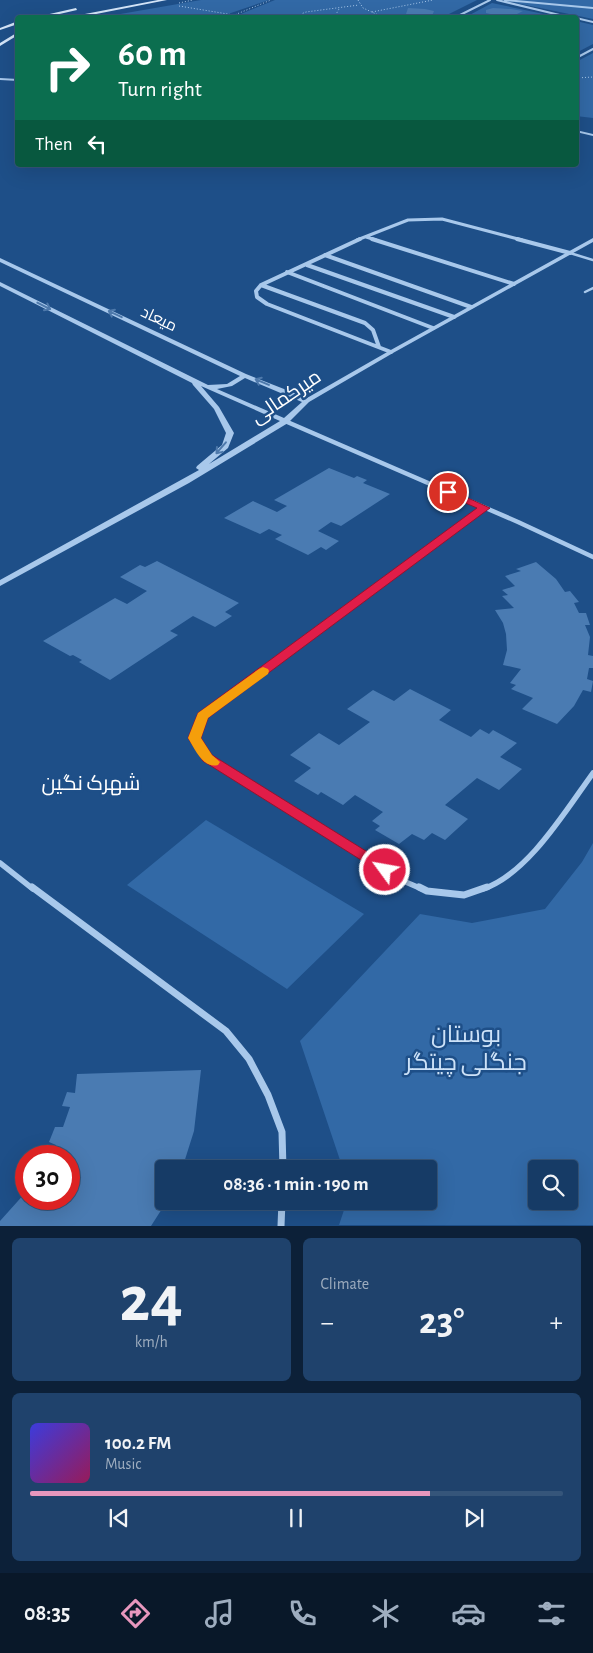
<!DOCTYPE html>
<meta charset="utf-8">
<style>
body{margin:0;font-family:"Alegreya Sans",Cairo,sans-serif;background:#1f426c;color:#f1f3f6;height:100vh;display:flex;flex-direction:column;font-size:19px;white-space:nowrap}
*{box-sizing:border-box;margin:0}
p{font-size:16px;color:#9eadbf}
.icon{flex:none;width:28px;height:28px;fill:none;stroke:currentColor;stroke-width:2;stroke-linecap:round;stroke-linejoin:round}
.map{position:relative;height:1226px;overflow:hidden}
.side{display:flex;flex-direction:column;gap:12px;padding:12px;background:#0c2038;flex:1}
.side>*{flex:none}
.guide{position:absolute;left:15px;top:15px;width:564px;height:152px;border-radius:5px;box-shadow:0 5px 20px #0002,0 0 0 1px #35557a;background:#0b6e4f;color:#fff;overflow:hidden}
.fabs{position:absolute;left:528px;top:1160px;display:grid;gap:10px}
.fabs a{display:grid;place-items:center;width:50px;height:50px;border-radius:5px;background:#163b66;box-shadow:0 5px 20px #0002,0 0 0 1px #35557a;font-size:25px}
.speed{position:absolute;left:15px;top:1145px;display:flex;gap:10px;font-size:25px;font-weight:700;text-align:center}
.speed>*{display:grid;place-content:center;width:65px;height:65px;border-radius:50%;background:#163b66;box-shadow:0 5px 20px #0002,0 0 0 1px #35557a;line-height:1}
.speed .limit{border:8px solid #d22;background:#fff;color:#111}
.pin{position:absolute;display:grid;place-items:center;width:42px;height:42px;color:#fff;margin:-21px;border:2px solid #fff;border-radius:50%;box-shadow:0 1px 5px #0007}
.me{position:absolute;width:55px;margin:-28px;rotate:302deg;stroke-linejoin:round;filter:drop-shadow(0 0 4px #0008)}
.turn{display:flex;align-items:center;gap:18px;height:105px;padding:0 20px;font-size:22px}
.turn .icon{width:65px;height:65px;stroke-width:2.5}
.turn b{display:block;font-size:35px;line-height:42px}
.then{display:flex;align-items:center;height:48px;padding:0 20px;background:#0003;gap:10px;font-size:19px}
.big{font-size:38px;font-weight:700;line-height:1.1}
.side .widget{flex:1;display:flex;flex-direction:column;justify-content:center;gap:8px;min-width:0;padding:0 18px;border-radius:8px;background:#1f426c}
.side .dial{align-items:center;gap:0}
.dial b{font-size:65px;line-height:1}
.song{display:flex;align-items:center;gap:15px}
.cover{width:60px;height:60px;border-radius:8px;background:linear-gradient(135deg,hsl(240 70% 55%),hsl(330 70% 35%))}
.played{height:5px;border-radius:2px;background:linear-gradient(90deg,#e797bd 75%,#35557a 75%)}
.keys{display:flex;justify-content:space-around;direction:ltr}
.heat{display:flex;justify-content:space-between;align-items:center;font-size:28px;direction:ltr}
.side .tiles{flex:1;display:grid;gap:12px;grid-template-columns:1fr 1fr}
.widget:last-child{grid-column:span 2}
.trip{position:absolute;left:155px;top:1160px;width:282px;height:50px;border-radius:5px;background:#163b66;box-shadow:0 5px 20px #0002,0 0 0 1px #35557a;font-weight:700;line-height:50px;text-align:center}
.tabs{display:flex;height:80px;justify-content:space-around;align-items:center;background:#091829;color:#9eadbf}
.tabs .icon{width:35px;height:35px}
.tabs .current{color:#e797bd}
.tabs b{font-size:22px;color:#f1f3f6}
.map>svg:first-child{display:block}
</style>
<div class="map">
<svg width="593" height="1226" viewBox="0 0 593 1226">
<rect width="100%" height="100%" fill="#1e4f88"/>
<path fill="#3269a6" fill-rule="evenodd" d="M201 0H269L219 17H103Z
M275 0H477L443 17 231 18Z
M502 0H593V19Z
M492 3 558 17 464 18Z
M576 21 593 25V44L576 53Z
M593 53V118L576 116V62Z
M206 820 364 914 287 989 127 885Z
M593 843V1225H339L347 1201H429V1169H343L300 1041 420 914 472 923 545 909 582 862ZM536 1169H569V1201H536Z"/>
<path fill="#4a7bb2" d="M408 8 425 9 434 11 432 16 406 14Z
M493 8 511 9 523 11 515 15H495L486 13V10Z
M329 468 354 478 357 476 367 480 363 483 390 494 341 526 331 522 318 531 339 541 326 550 321 547 308 555 275 539 282 535 269 529 260 534 224 518 253 501 277 512 287 506 274 500Z
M157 561 239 603 225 612 232 616 215 627 193 616 170 631 178 635 110 680 79 662 82 660 73 655 70 656 43 641 115 598 127 604 147 591 120 577 140 565 145 567Z
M536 562 556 579 565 592 570 591 579 602 574 603 579 613H586L590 625H585L590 637 588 655 593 656V668H589L587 679 593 681 591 692 583 690 574 706 557 724 522 709 533 698 511 689 516 685 510 683 521 669 503 665 507 650 506 634 503 623 495 610 514 608 502 596 508 595 502 590 515 586 505 576 521 571 516 569Z
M410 689 451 710 439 720 471 737 480 729 489 734 493 730 517 743 500 757 522 769 499 790 477 778 445 805 468 819 445 840 432 833 424 840 412 834 399 844 375 830 380 826 372 821 383 812 355 795 343 805 321 792 318 795 294 781 311 768 290 755 319 733 339 745 370 722 347 709 373 690 394 701Z
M201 1070 194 1131 182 1169H164V1201H167L151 1226H0V1221L26 1192V1199H69V1156H49L56 1145 49 1142 55 1127H63L70 1107 62 1106 67 1092 75 1093 77 1074Z"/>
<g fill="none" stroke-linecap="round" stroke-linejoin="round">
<path stroke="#a8c8eb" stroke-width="1" stroke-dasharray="1 2" stroke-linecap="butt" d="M358 0 363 8 385 18
M179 3 193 0
M179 6 252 18
M372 12 433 0
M227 18 271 0
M295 18H314
M300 18 301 14 306 12 359 5
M334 18 339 9
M576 78 593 77"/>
<path stroke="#a8c8eb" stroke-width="2.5" d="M570 253 593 260
M585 292 593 288"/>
<path stroke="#a8c8eb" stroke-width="2" d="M497 0 572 18
M505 0 593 8
M454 18 490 0
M576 18 593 22
M576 58 593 49"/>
<path stroke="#a8c8eb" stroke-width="3" d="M366 237 376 240
M357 240 408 220 442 219 522 240"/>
<path stroke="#a8c8eb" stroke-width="4" d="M360 239 261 285 256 291 257 297 267 304 391 352
M372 239 514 284
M517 239 570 253
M325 255 471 307
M307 265 454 317
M287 272 433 328
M261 285 365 323 373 330 379 347"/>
<path stroke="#a8c8eb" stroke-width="4.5" d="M285 421 518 522 593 557
M332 621 485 508"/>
<path stroke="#a8c8eb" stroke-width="5.5" d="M333 620 203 716 195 738 208 758 401 880 422 889
M0 863 33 889
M483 889C528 874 566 810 593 773"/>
<path stroke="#a8c8eb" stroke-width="7" d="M32 887 226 1031 249 1059 268 1095 282 1132 283 1169
M419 887 427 891 464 895 487 887
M281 1226 282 1201"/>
<path fill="#a8c8eb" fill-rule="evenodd" d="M0 78 18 79V81L0 80Z
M576 130 593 134V136L576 132Z
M593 238V242L393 353 309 402 288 423 189 483 0 586V580L199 470 196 468 197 466 222 445 226 433 214 409 193 385 192 383 0 286V282L208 385 227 384 240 376 0 262V258L246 374 307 398 389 351ZM245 378 302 402 284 418 217 389 232 386ZM201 386 280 421 209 464 228 448 234 433 219 407Z"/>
<path fill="#d4e5f8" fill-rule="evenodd" d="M158 0H167L76 18H64Z
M76 8 77 10 42 18H32Z
M18 21V24L0 30V28Z
M18 32V35L0 46V43Z"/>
</g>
<defs><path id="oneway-shaft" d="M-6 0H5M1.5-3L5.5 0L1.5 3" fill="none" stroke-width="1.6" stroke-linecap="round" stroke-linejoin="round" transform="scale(1.25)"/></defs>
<g stroke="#4e79ab">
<use href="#oneway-shaft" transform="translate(44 306) rotate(27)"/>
<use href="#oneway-shaft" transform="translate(115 314) rotate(-155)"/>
<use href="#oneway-shaft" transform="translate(262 382) rotate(-157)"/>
<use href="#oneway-shaft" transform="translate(221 448) rotate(131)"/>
</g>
<path fill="#e11d48" stroke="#92132f" d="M448 489 490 508 208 718 201 738 212 755 390 866 392 870 390 873 385 875 203 761 188 738 198 713 477 508 444 494 443 492Z"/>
<path fill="#f59e0b" d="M263 667 268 669 269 671 268 674 208 718 201 738 212 755 220 762 218 765C203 769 195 749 188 738L198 713 259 669Z"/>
<g text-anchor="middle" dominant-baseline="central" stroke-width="5" stroke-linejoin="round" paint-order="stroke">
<g font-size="16" fill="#fff" stroke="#1e4f88">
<text transform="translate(159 319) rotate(25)">میعاد</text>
</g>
<g font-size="20" fill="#fff" stroke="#1e4f88">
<text transform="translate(286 397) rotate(-34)">میرکمالی</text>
</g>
<g font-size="21" fill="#fff" stroke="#1e4f88">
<text x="91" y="783">شهرک نگین</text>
</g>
<g font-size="24" fill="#cde2f8" stroke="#1e4f88">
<text x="466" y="1035">بوستان<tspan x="466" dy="28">جنگلی چیتگر</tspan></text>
</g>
</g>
</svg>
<div class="fabs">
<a><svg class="icon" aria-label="search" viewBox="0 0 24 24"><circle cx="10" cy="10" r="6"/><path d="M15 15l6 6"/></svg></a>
</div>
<div class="speed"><div class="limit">30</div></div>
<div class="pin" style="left:448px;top:492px;background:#d93025"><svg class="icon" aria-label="arrive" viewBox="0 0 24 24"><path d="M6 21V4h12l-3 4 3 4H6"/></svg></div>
<svg class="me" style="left:385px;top:870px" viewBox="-20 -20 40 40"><circle r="17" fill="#e11d48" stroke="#fff" stroke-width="3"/><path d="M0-11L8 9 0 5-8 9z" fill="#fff"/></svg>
<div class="trip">08:36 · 1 min · 190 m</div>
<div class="guide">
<div class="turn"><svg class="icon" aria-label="right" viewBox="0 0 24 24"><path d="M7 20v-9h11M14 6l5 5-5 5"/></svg><div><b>60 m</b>Turn right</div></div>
<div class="then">Then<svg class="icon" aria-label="left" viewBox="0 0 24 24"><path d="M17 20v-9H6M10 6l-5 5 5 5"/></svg></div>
</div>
</div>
<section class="side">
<div class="tiles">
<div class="widget dial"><b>24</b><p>km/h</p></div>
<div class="widget"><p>Climate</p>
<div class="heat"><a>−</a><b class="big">23°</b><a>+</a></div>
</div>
<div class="widget">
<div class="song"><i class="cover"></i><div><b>100.2 FM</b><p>Music</p></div></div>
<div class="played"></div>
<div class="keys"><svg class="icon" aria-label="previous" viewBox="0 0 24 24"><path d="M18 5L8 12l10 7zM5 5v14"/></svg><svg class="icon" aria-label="pause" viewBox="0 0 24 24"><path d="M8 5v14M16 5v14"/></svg><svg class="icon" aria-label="next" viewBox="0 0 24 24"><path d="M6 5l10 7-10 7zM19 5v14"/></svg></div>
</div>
</div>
</section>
<nav class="tabs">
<b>08:35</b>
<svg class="icon current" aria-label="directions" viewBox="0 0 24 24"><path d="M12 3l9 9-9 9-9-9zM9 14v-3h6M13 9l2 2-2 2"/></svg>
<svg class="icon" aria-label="music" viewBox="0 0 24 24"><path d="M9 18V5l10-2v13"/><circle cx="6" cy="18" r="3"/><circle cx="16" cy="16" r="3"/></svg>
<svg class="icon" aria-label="phone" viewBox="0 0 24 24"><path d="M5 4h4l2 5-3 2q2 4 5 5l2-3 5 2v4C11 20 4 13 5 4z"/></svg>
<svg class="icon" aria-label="climate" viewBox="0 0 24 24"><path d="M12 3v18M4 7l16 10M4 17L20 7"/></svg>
<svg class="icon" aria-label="car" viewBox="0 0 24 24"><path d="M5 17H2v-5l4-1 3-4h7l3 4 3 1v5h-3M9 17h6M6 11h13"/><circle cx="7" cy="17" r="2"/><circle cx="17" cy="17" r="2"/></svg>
<svg class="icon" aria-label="filters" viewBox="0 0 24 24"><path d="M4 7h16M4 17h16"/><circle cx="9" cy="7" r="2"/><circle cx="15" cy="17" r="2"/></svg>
</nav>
